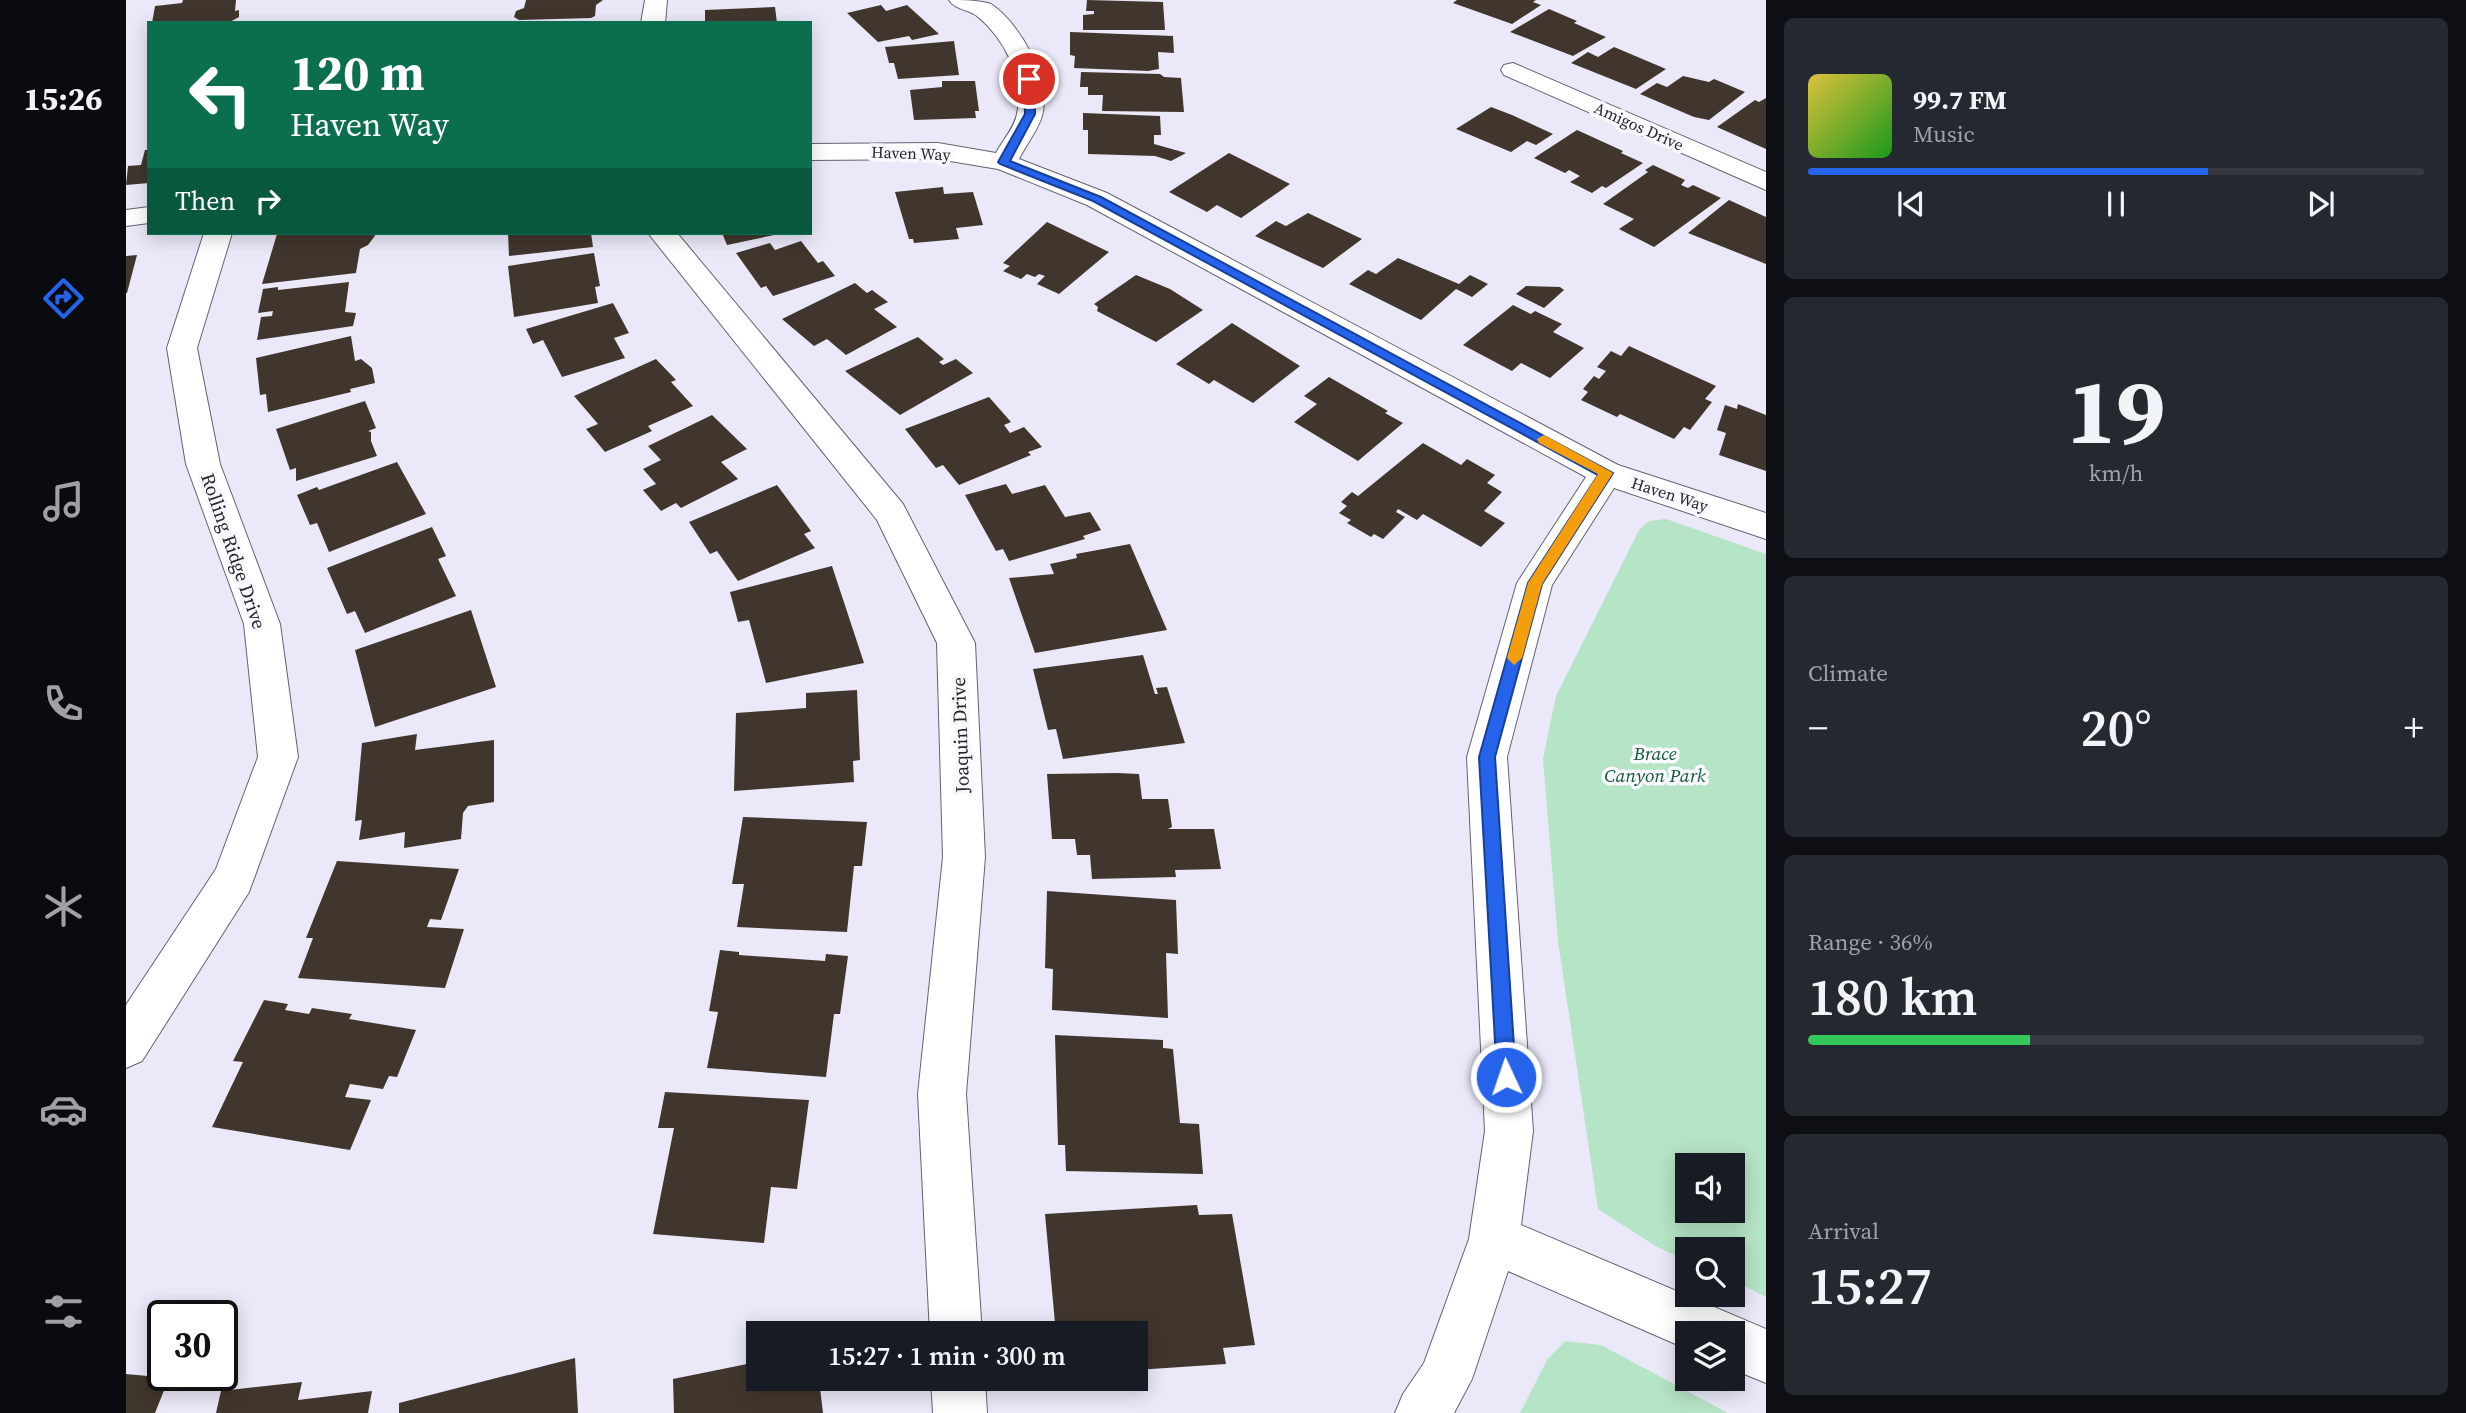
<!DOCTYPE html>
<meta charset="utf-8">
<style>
body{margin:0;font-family:"Source Serif 4",serif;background:#242831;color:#f1f3f6;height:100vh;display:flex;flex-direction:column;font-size:26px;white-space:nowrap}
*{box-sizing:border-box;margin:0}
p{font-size:23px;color:#9ea1a6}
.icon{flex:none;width:38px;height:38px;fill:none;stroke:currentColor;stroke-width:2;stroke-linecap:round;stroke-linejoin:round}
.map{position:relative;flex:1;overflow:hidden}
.sheet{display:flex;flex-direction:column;gap:18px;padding:18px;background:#0d0f14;width:700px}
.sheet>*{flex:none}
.guide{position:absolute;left:21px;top:21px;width:665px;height:214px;border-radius:0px;box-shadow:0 4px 18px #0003;background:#0b6e4f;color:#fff;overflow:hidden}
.fabs{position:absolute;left:1549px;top:1153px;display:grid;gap:14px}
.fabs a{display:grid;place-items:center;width:70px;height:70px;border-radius:0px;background:#171b24;box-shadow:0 4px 18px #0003;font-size:35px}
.speed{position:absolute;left:21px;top:1300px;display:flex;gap:14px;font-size:35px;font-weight:700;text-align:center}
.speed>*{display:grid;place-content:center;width:91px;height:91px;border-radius:50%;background:#171b24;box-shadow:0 4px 18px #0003;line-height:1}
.speed .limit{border:4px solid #111;border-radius:10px;background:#fff;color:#111}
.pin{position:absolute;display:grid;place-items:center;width:60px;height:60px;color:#fff;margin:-30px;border:4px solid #fff;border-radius:50%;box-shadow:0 2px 7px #0007}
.me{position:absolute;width:77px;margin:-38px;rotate:357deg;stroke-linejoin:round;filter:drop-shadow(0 0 5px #0008)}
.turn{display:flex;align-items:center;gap:24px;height:147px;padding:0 28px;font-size:32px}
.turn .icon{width:91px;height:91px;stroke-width:2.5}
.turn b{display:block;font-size:49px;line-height:60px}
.then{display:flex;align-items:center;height:66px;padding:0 28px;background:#0003;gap:14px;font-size:26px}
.big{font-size:52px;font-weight:600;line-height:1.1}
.sheet .tile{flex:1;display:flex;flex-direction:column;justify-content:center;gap:10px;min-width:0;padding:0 24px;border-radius:10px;background:#242831}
.sheet .dial{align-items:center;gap:0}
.dial b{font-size:91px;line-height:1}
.song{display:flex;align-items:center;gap:21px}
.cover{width:84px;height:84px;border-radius:10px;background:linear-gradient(135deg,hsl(50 70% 55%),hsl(120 70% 35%))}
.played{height:7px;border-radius:4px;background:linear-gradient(90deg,#2563eb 65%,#363941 65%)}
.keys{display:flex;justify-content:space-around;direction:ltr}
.heat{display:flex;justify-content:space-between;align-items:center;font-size:38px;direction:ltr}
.charge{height:10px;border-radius:5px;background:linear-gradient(90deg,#34c759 36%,#363941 0)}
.trip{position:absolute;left:620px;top:1321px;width:402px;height:70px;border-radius:0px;background:#171b24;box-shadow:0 4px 18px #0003;font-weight:600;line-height:70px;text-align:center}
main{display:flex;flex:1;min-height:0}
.dock{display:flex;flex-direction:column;width:126px;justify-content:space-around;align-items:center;background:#090b0e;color:#9ea1a6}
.dock .icon{width:49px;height:49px}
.dock .current{color:#2563eb}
.dock b{font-size:32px;color:#f1f3f6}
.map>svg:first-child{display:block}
</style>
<main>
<nav class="dock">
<b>15:26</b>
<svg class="icon current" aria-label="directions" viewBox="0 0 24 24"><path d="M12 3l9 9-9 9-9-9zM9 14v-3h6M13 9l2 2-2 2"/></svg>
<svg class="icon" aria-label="music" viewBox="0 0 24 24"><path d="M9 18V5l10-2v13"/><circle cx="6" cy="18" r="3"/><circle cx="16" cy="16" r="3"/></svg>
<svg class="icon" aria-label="phone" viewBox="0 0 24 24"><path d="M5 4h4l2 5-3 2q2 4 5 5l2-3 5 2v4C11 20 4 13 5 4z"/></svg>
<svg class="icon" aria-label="climate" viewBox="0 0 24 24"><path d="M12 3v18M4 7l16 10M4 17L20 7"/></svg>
<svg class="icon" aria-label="car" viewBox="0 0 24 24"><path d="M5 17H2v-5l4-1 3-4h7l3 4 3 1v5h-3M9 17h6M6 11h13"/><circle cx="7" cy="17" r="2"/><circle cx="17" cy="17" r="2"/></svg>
<svg class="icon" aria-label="filters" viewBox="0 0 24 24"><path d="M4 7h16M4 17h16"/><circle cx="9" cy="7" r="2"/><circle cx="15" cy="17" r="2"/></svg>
</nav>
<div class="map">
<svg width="1640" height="1413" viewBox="0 0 1640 1413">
<rect width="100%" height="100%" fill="#ebe9f9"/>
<path fill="#b6e4c6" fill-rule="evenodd" d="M1540 519 1640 554V1297L1607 1280 1606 1250H1561V1260L1531 1247 1472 1209 1432 941 1417 759 1430 696 1513 530 1523 521ZM1561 1166H1606V1211H1561Z
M1439 1341 1475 1345 1602 1413H1394L1421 1360Z"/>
<path fill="#41362d" d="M57 0H110L109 11 113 10V17L102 23H26L29 6 56 3Z
M400 0H477L470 5 469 16 465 18 393 20 388 17 390 11 398 8Z
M961 0 1037 2 1039 30H957V15L968 14V11H960Z
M1331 0H1410L1407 2 1415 5 1386 24 1327 3Z
M755 5 760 11 781 5 813 34 786 40 783 36 752 42 721 13Z
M649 7 651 23H579V10Z
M1423 9 1451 21 1448 23 1480 37 1447 56 1384 32Z
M944 32 1047 36 1048 53 1032 52 1033 69 1022 71 948 68 949 56 944 55Z
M828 41 833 75 772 79 768 63H763L759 47Z
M1488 47 1540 69 1510 89 1445 63 1462 52 1472 57Z
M955 72 1034 74 1038 77 1055 78 1058 112 976 111 977 95H962V87H954Z
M1557 76 1583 82 1588 79 1619 92 1583 120 1568 117 1514 94 1531 83 1541 87Z
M816 81H849L853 111H849L850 118 788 120 784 90 816 87Z
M1640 98V149L1591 127 1629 100 1633 102Z
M1365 107 1386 115 1427 134 1410 145 1401 141 1385 152 1330 129Z
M957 113 1034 116 1035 135H1028V144L1060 153 1045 161 1029 156 962 154V130H957Z
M1451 130 1497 151 1495 153 1517 163 1480 188 1476 186 1466 193 1444 182 1454 176 1443 170 1439 173 1408 158Z
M19 150H23V183L0 185 2 166 15 165Z
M1103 153 1164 184 1115 218 1091 205 1081 212 1043 192Z
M1527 165 1559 180 1555 185 1562 188 1567 185 1595 198 1528 247 1493 229 1508 219 1477 204 1522 172 1519 170Z
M817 187 818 194 847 192 857 225 830 228 833 239 788 243 787 239H783L769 192Z
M1603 200 1640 217V264L1562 233Z
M1182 213 1236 239 1197 268 1129 236 1150 221 1160 226Z
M921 222 983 252 933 294 911 284 919 276 913 274 909 277 901 274 895 279 877 271 884 266 877 263Z
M167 233H251L242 245 234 249 230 273 136 284 151 234Z
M382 233H465L467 247 383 256Z
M596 233H653V234L601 245Z
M675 241 692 263 697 261 709 276 647 296 640 286 635 288 610 253 644 243 649 250Z
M468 253 474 286 469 287 472 303 388 317 382 266Z
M11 255 1 293H0V256Z
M1272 258 1333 284 1344 275 1362 284 1346 297 1330 289 1295 320 1223 284 1242 270 1250 274Z
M1010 275 1044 289 1077 310 1030 342 971 311 972 307 968 304Z
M223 282 219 312 230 313 227 326 131 340 135 317 146 316 147 311 132 313 137 289 152 287V290Z
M729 283 741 293 746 290 762 302 748 309 771 327 720 355 701 339 688 346 656 319Z
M1400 286 1434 287 1438 290 1418 308 1390 294Z
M487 303 503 333 488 338 499 358 436 377 417 340 407 344 400 329Z
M1387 305 1405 314 1409 311 1436 324 1427 332 1458 348 1424 378 1395 363 1386 371 1337 345Z
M1106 323 1174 366 1127 403 1088 380 1083 384 1050 364Z
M225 336 229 361 235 359 246 368 249 383 224 389 225 392 142 412 140 394 134 395 130 358Z
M792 337 818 359 813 362 817 365 830 359 847 373 774 415 719 371Z
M1503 346 1590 386 1579 399 1586 402 1564 430 1558 427 1548 439 1494 414 1491 417 1455 400 1462 392 1457 389 1468 376 1473 379 1480 371 1471 367 1485 351 1495 356Z
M530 359 550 380 545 382 567 406 522 426 526 431 479 452 460 429 472 424 448 396Z
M1203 377 1262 411 1259 413 1277 423 1232 461 1168 422 1191 404 1178 396Z
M863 397 885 422 878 425 884 433 898 427 916 447 902 452 905 455 833 485 817 465 810 468 779 429Z
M239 401 250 428 242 431 245 432V441L251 456 170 481V468L164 470 150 429Z
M1612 404 1640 415V471L1593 455 1600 433 1591 430 1599 405 1611 409Z
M586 415 621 449 595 462 612 479 555 508 550 503 535 511 517 490 530 484 517 469 535 460 522 446Z
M1297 443 1335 465 1341 459 1369 475 1361 483 1376 492 1358 511 1379 523 1355 547 1297 514 1291 520 1272 509 1270 512 1279 517 1257 539 1248 534 1245 537 1221 523 1225 520 1213 513 1221 506 1215 502 1226 492 1232 496Z
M271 462 300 514 203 552 191 523 184 525 171 495 191 487 193 490Z
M880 484 886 494 919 485 939 517 964 512 975 530 957 536 959 539 883 561 877 549 870 551 839 495Z
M651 485 685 531 678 534 689 548 612 581 591 551 584 554 563 522Z
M306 527 320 556 312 559 330 596 239 633 229 611 221 614 201 568Z
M1004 544 1041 630 909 653 883 578 928 574 924 564 951 558 950 554Z
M706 566 738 663 640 683 623 620 612 622 604 592Z
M345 610 370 687 249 727 229 650Z
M1017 655 1029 694H1032L1030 688 1041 687 1059 743 937 759 930 729 922 730 907 669Z
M731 690 734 760 727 761 728 782 608 791 610 713 680 708V693Z
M291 734 289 750 368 740V802L342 806 337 813 335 839 278 848 279 832 233 840 236 820 229 821 236 743Z
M991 773 1013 774 1016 799H1042L1046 827 1042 829H1088L1095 869 1049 870 1050 877 966 879 964 855H951L949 839H926L921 774Z
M617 817 741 822 736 866H728L721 932 611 927 618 884H606Z
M211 861 333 869 315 920 304 919 301 927 338 929 319 988 172 978 187 938H180Z
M921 891 1050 900 1052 954 1040 953 1042 1018 926 1010 927 969 919 968Z
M594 950 613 952V955L699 961 700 954 722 956 714 1014H708L700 1077 581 1068 592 1012 583 1011Z
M138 1000 162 1004 159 1010 183 1014 186 1008 226 1014 223 1019 290 1030 271 1077 263 1076 257 1089 224 1084 219 1097 245 1100 224 1150 86 1127 117 1062 107 1061Z
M929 1035 1037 1040V1048L1047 1049 1054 1123 1073 1124 1077 1174 940 1171 939 1145H932Z
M539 1092 683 1100 671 1189 645 1187 638 1243 527 1234 548 1128H532Z
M1071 1205 1073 1215 1106 1214 1129 1345 1097 1348 1100 1364 1010 1370V1334H930L919 1214Z
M449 1358 452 1413H273V1403Z
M621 1364V1377L632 1375V1379H693L697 1413H548L547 1379Z
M0 1374 43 1378 29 1413H0Z
M176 1382 172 1400 246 1391 242 1413H90L95 1391Z"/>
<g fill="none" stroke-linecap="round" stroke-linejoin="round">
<g stroke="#646270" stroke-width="2">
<path id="minor" d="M519 0H541L539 23H515Z
M823 0C836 0 853 0 865 4 894 23 926 81 916 116 912 130 900 145 893 159L981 193 1492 465 1640 513V539L1488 488 1426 585 1381 757 1407 1131 1395 1225 1640 1329V1383L1606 1369V1334H1561V1349L1382 1271 1346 1379 1328 1413H1269L1277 1394 1298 1363 1343 1239 1359 1131 1341 757 1391 583 1460 477 961 205 872 169 812 159 684 160V144L812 143 870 153C876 141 889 127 891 114 899 78 878 38 851 16 842 9 829 10 823 0Z
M1387 63 1640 172V190L1378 75 1375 70 1378 65Z
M23 207V223L0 226V210Z
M78 233H106L71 348 94 464 154 624 172 757 123 892 16 1061 0 1068V1005L90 869 132 757 118 624 60 464 41 348Z
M522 233H551L777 504 849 643 859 857 840 1094 856 1334H804L792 1094 817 857 811 643 751 520Z
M805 1379H859L861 1413H807Z"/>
</g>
<use href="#minor" fill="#fff" fill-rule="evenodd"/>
</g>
<path fill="#2563eb" stroke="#184099" stroke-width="2" d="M903 76 908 79 909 114 884 161 975 197 1487 473 1416 584 1369 757 1390 1077 1387 1084 1380 1087 1373 1084 1371 1077 1353 757 1402 583 1472 475 967 201 874 164 872 162 899 114 898 79Z"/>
<path fill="#f59e0b" d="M1418 435 1487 473 1416 584 1396 658 1388 665 1381 658 1402 583 1472 474 1413 443 1411 439Z"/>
<g text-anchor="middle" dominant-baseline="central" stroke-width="7" stroke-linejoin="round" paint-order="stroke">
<g font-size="16" fill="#27262c" stroke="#f8f8fe">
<text transform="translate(1513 126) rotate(24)">Amigos Drive</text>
<text transform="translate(785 153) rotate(2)">Haven Way</text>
<text transform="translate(1544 494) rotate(18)">Haven Way</text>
</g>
<g font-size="19" fill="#27262c" stroke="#f8f8fe">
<text transform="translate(108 551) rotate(71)">Rolling Ridge Drive</text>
<text transform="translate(834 735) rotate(-92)">Joaquin Drive</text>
</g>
<g font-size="19" font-style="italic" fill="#145a37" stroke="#f8f8fe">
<text x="1529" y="753">Brace<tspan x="1529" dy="22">Canyon Park</tspan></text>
</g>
</g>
</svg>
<div class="fabs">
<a><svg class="icon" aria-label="sound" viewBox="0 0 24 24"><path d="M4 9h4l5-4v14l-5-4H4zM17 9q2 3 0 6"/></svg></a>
<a><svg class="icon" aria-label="search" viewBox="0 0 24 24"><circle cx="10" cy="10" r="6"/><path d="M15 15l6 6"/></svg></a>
<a><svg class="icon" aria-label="layers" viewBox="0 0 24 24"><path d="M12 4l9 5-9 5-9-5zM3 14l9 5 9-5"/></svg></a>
</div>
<div class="speed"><div class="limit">30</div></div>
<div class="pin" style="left:903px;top:79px;background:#d93025"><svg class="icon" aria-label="arrive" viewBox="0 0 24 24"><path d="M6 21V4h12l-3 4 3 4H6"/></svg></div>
<svg class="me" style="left:1380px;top:1077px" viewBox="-20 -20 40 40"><circle r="17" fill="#2563eb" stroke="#fff" stroke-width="3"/><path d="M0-11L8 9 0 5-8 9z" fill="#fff"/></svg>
<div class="trip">15:27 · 1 min · 300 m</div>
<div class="guide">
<div class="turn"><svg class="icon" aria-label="left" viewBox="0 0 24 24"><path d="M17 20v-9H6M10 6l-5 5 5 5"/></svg><div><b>120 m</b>Haven Way</div></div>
<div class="then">Then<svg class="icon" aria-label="right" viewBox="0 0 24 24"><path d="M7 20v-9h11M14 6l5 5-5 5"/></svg></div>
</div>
</div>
<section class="sheet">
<div class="tile">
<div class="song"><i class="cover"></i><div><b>99.7 FM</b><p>Music</p></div></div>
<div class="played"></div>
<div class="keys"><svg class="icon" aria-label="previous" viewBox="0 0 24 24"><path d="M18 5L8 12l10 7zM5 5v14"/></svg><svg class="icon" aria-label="pause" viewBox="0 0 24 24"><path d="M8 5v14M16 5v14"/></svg><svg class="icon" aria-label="next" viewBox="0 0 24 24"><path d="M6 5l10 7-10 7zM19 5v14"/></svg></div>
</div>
<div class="tile dial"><b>19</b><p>km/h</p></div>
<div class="tile"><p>Climate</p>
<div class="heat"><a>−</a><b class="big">20°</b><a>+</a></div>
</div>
<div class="tile"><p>Range · 36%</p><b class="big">180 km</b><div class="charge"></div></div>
<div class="tile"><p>Arrival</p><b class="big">15:27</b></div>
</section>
</main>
